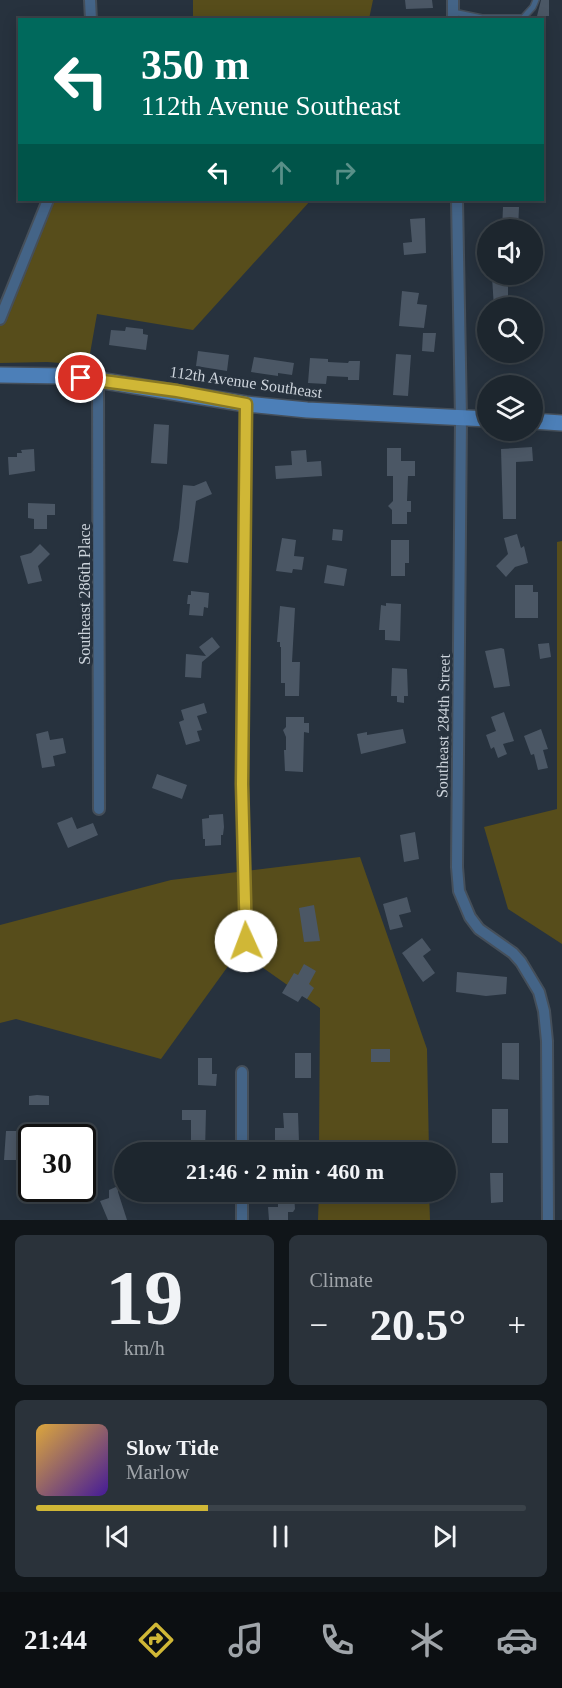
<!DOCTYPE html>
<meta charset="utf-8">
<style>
body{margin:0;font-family:Georgia,serif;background:#2a323a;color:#f1f3f6;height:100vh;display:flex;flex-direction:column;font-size:22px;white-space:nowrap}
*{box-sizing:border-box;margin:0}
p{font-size:20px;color:#a0a5aa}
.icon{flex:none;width:33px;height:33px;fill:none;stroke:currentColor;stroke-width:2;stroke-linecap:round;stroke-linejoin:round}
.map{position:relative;height:1220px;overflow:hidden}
.sheet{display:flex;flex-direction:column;gap:15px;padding:15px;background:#101519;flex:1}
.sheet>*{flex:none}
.banner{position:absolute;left:18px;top:18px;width:526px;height:183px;border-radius:0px;box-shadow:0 3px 15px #0003,0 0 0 2px #3b434a;background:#00695c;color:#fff;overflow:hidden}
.fabs{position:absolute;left:477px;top:219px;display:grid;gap:12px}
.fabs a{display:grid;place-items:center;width:66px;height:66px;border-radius:50%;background:#1d262e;box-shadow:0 3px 15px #0003,0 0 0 2px #3b434a;font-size:30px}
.speed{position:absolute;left:18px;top:1124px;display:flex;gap:12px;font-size:30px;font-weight:700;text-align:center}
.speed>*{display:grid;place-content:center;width:78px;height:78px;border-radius:50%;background:#1d262e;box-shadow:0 3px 15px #0003,0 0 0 2px #3b434a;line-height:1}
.speed .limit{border:3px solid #111;border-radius:9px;background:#fff;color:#111}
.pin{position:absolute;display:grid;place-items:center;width:51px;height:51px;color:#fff;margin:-26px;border:3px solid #fff;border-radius:50%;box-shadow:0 2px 6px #0007}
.me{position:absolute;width:66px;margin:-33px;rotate:358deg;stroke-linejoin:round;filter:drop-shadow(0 0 4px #0008)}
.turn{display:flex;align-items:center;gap:21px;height:126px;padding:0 24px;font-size:27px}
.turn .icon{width:78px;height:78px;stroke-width:2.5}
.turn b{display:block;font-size:42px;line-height:51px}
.lanes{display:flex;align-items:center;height:57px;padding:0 24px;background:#0003;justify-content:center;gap:30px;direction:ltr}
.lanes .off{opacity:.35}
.big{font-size:45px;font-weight:700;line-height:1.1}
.sheet .card{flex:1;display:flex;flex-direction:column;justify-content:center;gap:9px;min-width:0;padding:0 21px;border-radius:9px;background:#2a323a}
.sheet .dial{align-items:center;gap:0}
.dial b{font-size:78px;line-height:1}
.song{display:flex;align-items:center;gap:18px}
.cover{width:72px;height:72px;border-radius:9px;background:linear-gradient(135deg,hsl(40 70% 55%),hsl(260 70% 35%))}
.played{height:6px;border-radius:3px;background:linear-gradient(90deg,#d0b736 35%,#3b434a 35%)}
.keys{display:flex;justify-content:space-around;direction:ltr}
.heat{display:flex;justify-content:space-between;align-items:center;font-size:33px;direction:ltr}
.sheet .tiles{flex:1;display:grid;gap:15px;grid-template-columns:1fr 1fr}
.card:last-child{grid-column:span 2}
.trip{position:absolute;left:114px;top:1142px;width:342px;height:60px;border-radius:30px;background:#1d262e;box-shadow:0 3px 15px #0003,0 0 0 2px #3b434a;font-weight:700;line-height:60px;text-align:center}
.tab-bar{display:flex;height:96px;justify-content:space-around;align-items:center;background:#0c0f12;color:#a0a5aa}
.tab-bar .icon{width:42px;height:42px}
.tab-bar .current{color:#d0b736}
.tab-bar b{font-size:27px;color:#f1f3f6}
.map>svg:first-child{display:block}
</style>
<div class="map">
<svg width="562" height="1220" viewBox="0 0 562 1220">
<rect width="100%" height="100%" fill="#27323e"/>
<path fill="#574d1b" d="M193 0H373L369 19 193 20Z
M50 200H311L193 330 97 314 88 365 47 362 0 363V322Z
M562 541V944L508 909 484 827 557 809V542Z
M360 857 427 1049 429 1152H319L320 1008 239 951 161 1059 16 1019 0 1023V925L171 880Z
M319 1191H429L430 1220H318Z"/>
<path fill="#4b5765" d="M405 0H432L433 8 406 9Z
M541 0H549V16H537Z
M503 207H519L518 230H502Z
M425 218 426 253 404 255 403 243 412 242 410 219Z
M492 277H508V308H494Z
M402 291 419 293 417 304 427 305 424 328 399 326Z
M126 327 143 329V334L148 335 146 350 109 345 111 330 125 331Z
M423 333H436L434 352 422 351Z
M198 351 229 355 227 371 196 366Z
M396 354 411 355 408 396 393 395Z
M254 357 294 363 292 375 278 373V376L251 372Z
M310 358 328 359V362L348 363 349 361H360L359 380H348V377L327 376 326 384 308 383Z
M154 424 169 425 167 464 151 463Z
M532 447 533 461 516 462V519H503L501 449Z
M387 448H401V461H415V476H408L407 501H411V512H407V524H392V510L388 506 393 501V476H387Z
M34 449 35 471 9 475 8 457H17V453H22L21 450Z
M306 450 307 462 321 461 322 476 276 479 275 466 292 465 291 451Z
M206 481 212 494 196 501 188 563 173 561 179 528 183 485 194 486Z
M28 503 55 504V515H47V529H34V519L28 518Z
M333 529 343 530 342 541 332 540Z
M517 534 521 548 524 546 528 563 515 567 506 577 496 566 508 554 504 538Z
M282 538 296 540 294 556 304 557 302 570 293 569 292 573 276 571Z
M391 540H409V563H405V576H391Z
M40 544 50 554 38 566 42 581 28 584 20 556 31 553Z
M327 565 347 569 344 586 324 583Z
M515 585H533V592H538V618H515Z
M191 591 209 593 208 608 204 607 203 616 189 615 190 604H187L188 595H191Z
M386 603 401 604 400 641 385 640V630H379L381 605 386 606Z
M280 606 295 608 292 662H300L299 696H285V683H281V647H280V642H277Z
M212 637 220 647 202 662 201 678 185 677 186 654 206 656 199 647Z
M549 643 551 657 540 659 538 644Z
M501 648 504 649 510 686 494 688 485 651Z
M392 668 407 669 408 696H404V703L397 702V696H391Z
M204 703 207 713 197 716 202 730 197 731 200 741 186 745 179 722 184 720 181 710Z
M504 712 514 741 503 744 507 754 498 758 494 747 491 749 486 735 496 731 491 717Z
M286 717H304V723H309V733L304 732 303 772 285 771 284 750H286V737L283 730 286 727Z
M403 729 406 743 361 754 357 734 367 732V735Z
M541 729 548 749 543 750 548 768 538 770 534 754 531 755 524 736Z
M48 731 50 740 63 738 66 753 53 756 55 766 42 768 36 734Z
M157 774 187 785 182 799 152 788Z
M223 814 224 827 223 835H221V845L205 846V839H203L202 819 209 818V815Z
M72 817 77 829 93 823 98 835 68 848 57 823Z
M415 832 419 859 404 862 400 835Z
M407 897 411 912 399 915 403 927 390 930 383 904Z
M314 905 320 941 304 942 299 908Z
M422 938 431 950 423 956 435 973 423 982 402 953Z
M304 964 316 971 309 984 314 988 307 999 302 996 298 1002 282 993 294 973 298 975Z
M457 972 507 977 506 994 486 996 456 992Z
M502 1043H519V1080L502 1079Z
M371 1049H390V1062H371Z
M295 1053H311V1078H295Z
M198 1058H212V1074H217L216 1086 198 1085Z
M37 1095 49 1096V1105H29V1096Z
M492 1109H508V1143H492Z
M182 1110H206L205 1152H191V1120H182Z
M283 1113H298L299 1142 275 1143V1128H284Z
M6 1131H25L26 1160H4Z
M490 1173H503V1202L491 1203Z
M118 1186V1192L127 1220H108L100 1201 109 1198V1190Z
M278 1194H294L295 1209 293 1212H288V1220H269L268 1207H278Z"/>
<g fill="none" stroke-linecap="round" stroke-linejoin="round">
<g stroke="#454f5a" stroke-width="8">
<path id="lane" d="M453 12 482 18H523L533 7 536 0"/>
</g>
<g stroke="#454f5a" stroke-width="14">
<path id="street" d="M90 0 91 20
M453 0V20
M457 200 461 418 457 867 459 891 470 917 479 929 513 953 521 962 539 992 544 1011 547 1041 548 1220
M0 319 48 200
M98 380 99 809
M246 404 242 784 246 941
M242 1072V1152
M242 1191V1220"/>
</g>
<g stroke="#454f5a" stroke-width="18">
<path id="secondary" d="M0 375 64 376 98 380 246 404 307 410 488 419
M532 421 562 423"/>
</g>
<use href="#lane" stroke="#446487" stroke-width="5"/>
<use href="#street" stroke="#446487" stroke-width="10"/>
<use href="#secondary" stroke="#4c7fb8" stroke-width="15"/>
</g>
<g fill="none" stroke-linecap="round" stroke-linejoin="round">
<g stroke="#877723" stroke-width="15">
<path id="route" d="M81 378 177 391 246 404 242 784 246 941"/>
</g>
<use href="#route" stroke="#d0b736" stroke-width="10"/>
</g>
<g text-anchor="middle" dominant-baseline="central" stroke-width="6" stroke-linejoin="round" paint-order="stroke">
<g font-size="16" fill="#cdd4dc" stroke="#27323e">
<text transform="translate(246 382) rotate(8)">112th Avenue Southeast</text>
<text transform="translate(84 594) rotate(-90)">Southeast 286th Place</text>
<text transform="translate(443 726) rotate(-89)">Southeast 284th Street</text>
</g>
</g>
</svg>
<div class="fabs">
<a><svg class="icon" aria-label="sound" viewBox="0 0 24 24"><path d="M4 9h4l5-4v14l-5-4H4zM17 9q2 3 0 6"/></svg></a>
<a><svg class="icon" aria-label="search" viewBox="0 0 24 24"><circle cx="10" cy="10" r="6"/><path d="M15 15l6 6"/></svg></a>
<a><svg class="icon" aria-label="layers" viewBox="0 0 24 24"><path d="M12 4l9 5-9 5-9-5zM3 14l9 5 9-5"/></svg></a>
</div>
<div class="speed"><div class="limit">30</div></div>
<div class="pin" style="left:81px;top:378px;background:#d93025"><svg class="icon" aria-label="arrive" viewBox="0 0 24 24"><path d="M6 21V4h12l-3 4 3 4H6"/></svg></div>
<svg class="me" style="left:246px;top:941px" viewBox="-20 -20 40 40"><circle r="19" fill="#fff"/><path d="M0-13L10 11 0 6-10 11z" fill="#d0b736"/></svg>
<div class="trip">21:46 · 2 min · 460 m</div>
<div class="banner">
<div class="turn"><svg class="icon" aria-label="left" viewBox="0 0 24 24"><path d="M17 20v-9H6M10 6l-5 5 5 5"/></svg><div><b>350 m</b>112th Avenue Southeast</div></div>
<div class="lanes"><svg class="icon" aria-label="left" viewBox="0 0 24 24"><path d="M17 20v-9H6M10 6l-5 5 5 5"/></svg><svg class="icon off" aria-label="ahead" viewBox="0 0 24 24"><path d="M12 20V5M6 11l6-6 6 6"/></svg><svg class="icon off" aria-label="right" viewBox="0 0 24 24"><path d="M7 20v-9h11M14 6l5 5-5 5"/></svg></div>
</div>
</div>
<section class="sheet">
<div class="tiles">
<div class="card dial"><b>19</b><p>km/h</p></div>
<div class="card"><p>Climate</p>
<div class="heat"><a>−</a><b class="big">20.5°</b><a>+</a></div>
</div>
<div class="card">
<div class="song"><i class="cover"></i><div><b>Slow Tide</b><p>Marlow</p></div></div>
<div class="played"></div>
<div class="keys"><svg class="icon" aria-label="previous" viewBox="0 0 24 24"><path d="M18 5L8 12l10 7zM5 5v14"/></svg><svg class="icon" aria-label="pause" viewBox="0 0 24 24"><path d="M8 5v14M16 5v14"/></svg><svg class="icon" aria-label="next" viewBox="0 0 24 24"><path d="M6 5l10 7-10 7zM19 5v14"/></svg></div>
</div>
</div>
</section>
<nav class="tab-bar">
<b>21:44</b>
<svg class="icon current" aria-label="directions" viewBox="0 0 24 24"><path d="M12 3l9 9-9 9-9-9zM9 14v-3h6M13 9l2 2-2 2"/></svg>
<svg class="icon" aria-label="music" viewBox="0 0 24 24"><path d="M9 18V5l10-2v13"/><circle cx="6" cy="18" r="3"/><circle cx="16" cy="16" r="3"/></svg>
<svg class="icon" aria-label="phone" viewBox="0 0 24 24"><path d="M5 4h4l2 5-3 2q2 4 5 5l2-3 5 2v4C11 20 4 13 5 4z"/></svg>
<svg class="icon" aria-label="climate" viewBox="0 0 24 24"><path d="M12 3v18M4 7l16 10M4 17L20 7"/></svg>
<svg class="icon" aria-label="car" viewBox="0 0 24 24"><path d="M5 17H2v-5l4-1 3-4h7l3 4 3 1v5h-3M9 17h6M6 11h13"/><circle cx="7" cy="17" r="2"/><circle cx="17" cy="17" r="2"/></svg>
</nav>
